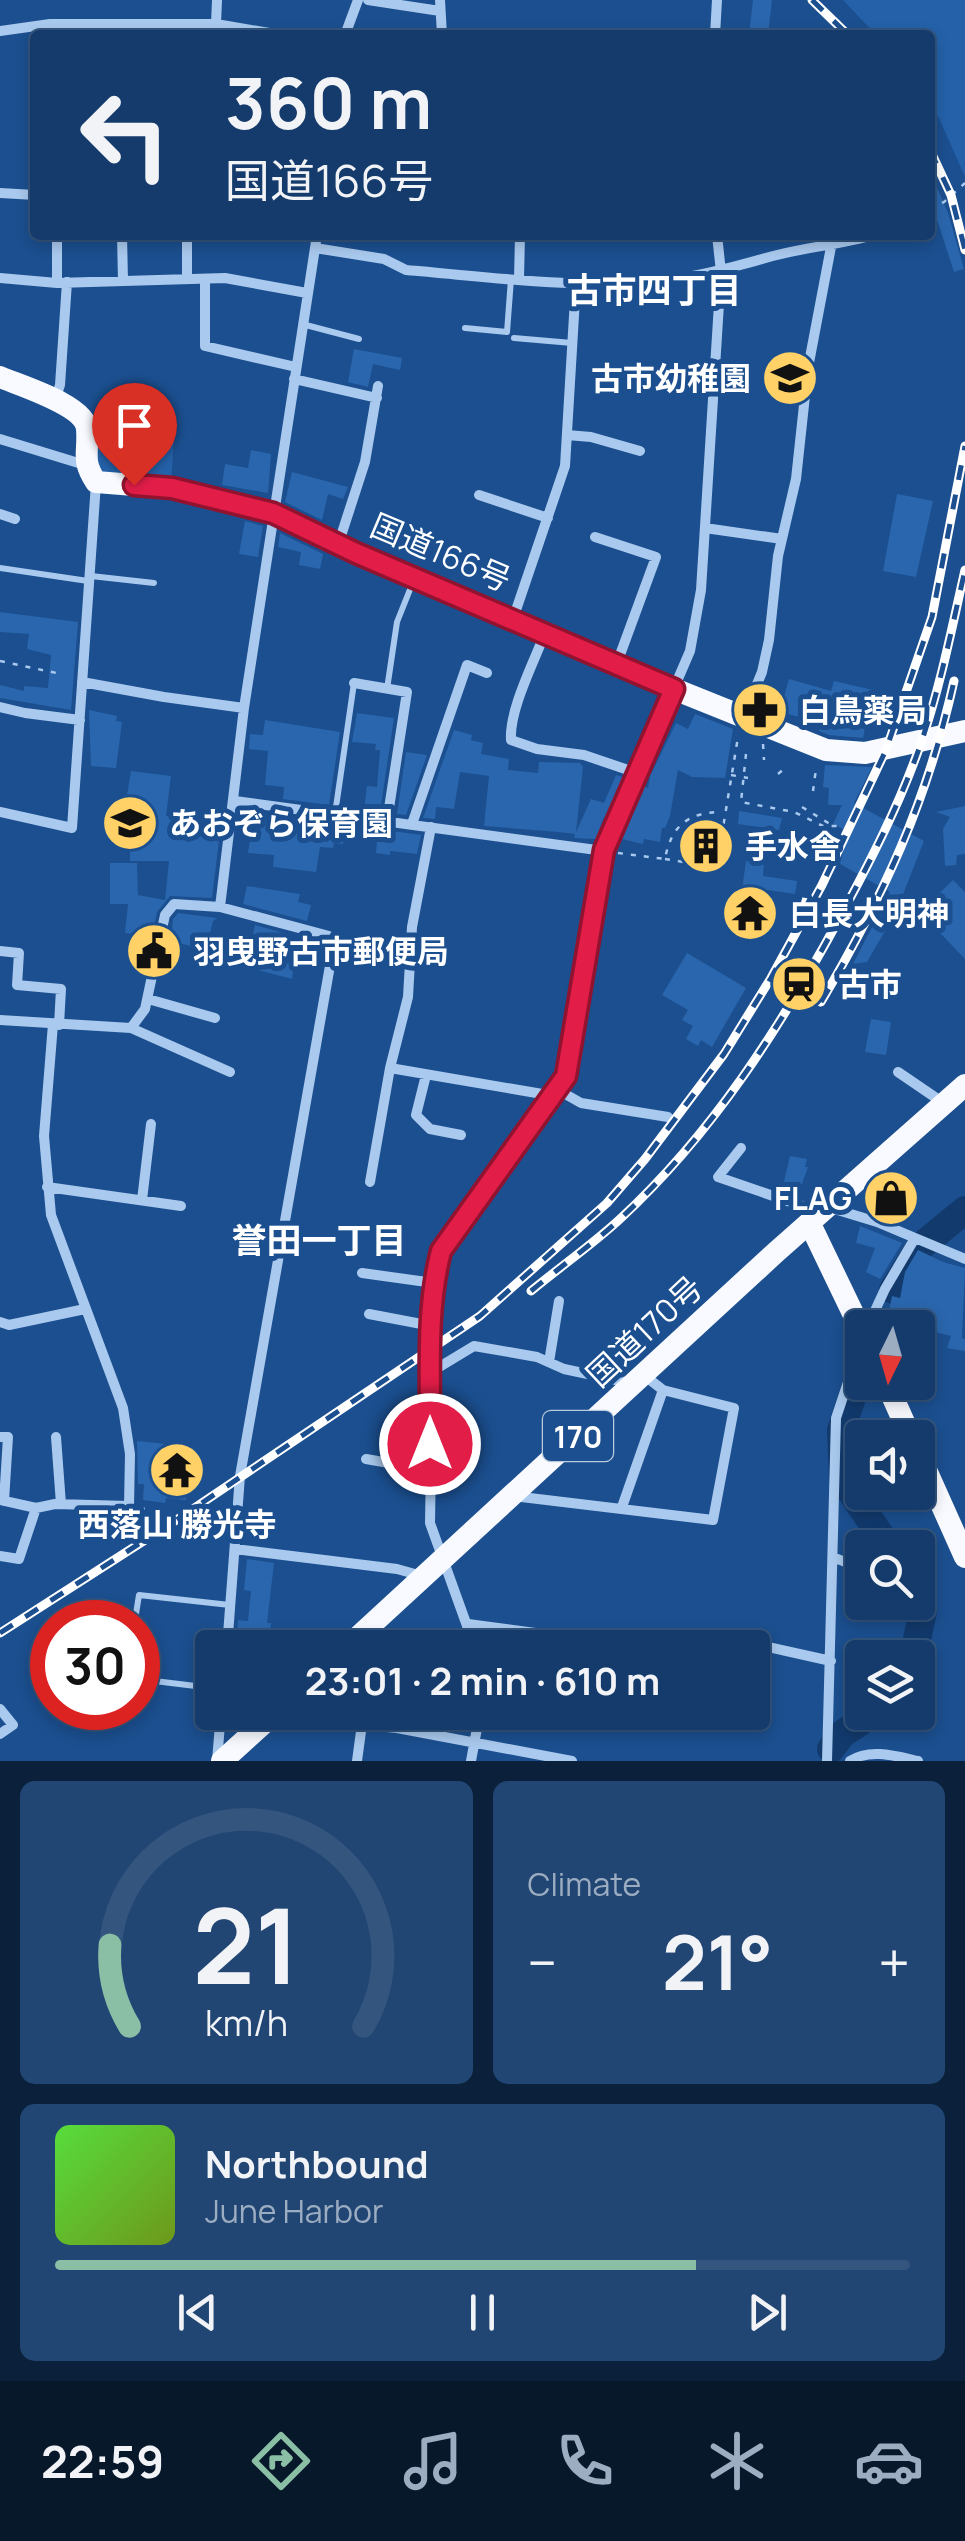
<!DOCTYPE html>
<meta charset="utf-8">
<style>
body{margin:0;font-family:Manrope,"Noto Sans JP",sans-serif;background:#214673;color:#f1f3f6;height:100vh;display:flex;flex-direction:column;font-size:38px;white-space:nowrap}
*{box-sizing:border-box;margin:0}
p{font-size:32px;color:#9dadc1}
.icon{flex:none;width:55px;height:55px;fill:none;stroke:currentColor;stroke-width:2;stroke-linecap:round;stroke-linejoin:round}
.map{position:relative;height:1761px;overflow:hidden}
.panel{display:flex;flex-direction:column;gap:20px;padding:20px;background:#0b203b;flex:1}
.panel>*{flex:none}
.banner{position:absolute;left:30px;top:30px;width:905px;height:210px;border-radius:10px;box-shadow:0 5px 15px #0003,0 0 0 2px #33557e;background:#143b6b;color:#f1f3f6;overflow:hidden}
.needle{width:65px;rotate:185deg}
.fabs{position:absolute;left:845px;top:1310px;display:grid;gap:20px}
.fabs a{display:grid;place-items:center;width:90px;height:90px;border-radius:10px;background:#143b6b;box-shadow:0 5px 15px #0003,0 0 0 2px #33557e;font-size:50px}
.speed{position:absolute;left:30px;top:1600px;display:flex;gap:20px;font-size:50px;font-weight:700;text-align:center}
.speed>*{display:grid;place-content:center;width:130px;height:130px;border-radius:50%;background:#143b6b;box-shadow:0 5px 15px #0003,0 0 0 2px #33557e;line-height:1}
.speed .limit{border:15px solid #d22;background:#fff;color:#111}
.pin{position:absolute;display:grid;place-items:center;width:85px;height:85px;color:#fff;margin:-102px -42px;border-radius:50% 50% 50% 0;rotate:-45deg;box-shadow:0 0 10px #0007}
.pin .icon{rotate:45deg}
.me{position:absolute;width:110px;margin:-55px;rotate:0deg;stroke-linejoin:round;filter:drop-shadow(0 0 8px #0008)}
.turn{display:flex;align-items:center;gap:35px;height:210px;padding:0 30px;font-size:45px}
.turn .icon{width:130px;height:130px;stroke-width:2.5}
.turn b{display:block;font-size:70px;line-height:85px}
.big{font-size:75px;font-weight:700;line-height:1.1}
.panel .tile{flex:1;display:flex;flex-direction:column;justify-content:center;gap:15px;min-width:0;padding:0 35px;border-radius:15px;background:#214673}
.panel .dial{align-items:center;gap:0}
.dial svg{height:260px;overflow:visible;fill:none;stroke:#33557e;stroke-width:7;stroke-linecap:round;text-anchor:middle}
.dial text{fill:#f1f3f6;stroke:none}
.song{display:flex;align-items:center;gap:30px}
.cover{width:120px;height:120px;border-radius:15px;background:linear-gradient(135deg,hsl(110 70% 55%),hsl(80 70% 35%))}
.played{height:10px;border-radius:5px;background:linear-gradient(90deg,#8abfa5 75%,#33557e 75%)}
.keys{display:flex;justify-content:space-around;direction:ltr}
.heat{display:flex;justify-content:space-between;align-items:center;font-size:55px;direction:ltr}
.panel .tiles{flex:1;display:grid;gap:20px;grid-template-columns:1fr 1fr}
.tile:last-child{grid-column:span 2}
.trip{position:absolute;left:195px;top:1630px;width:575px;height:100px;border-radius:10px;background:#143b6b;box-shadow:0 5px 15px #0003,0 0 0 2px #33557e;font-weight:700;line-height:100px;text-align:center}
.tab-bar{display:flex;height:160px;justify-content:space-around;align-items:center;background:#08182b;color:#9dadc1}
.tab-bar .icon{width:70px;height:70px}
.tab-bar .active{color:#8abfa5}
.tab-bar b{font-size:45px;color:#f1f3f6}
.map>svg:first-child{display:block}
</style>
<div class="map">
<svg width="965" height="1761" viewBox="0 0 965 1761">
<rect width="100%" height="100%" fill="#1b4f8f"/>
<path fill="#2461a8" d="M843 0H965V177L939 118 930 105V35H876Z
M92 434 174 439 171 483 100 477Z"/>
<g fill="none" stroke-linecap="round" stroke-linejoin="round">
<path stroke="#123a6d" stroke-width="28" d="M893 1290 920 1247 965 1210
M857 1383 841 1430 843 1480 889 1548
M913 1658 923 1611 918 1598
M831 1749 842 1734 875 1712"/>
</g>
<path fill="#2a66ad" d="M753 0H772L768 35H749Z
M933 178 948 213 964 269 954 272 930 198V179Z
M354 349 402 358 400 370 373 364 368 387 348 382Z
M251 450 271 454 268 493 222 485 225 464 248 468Z
M292 472 348 487 343 499 328 494 322 520 285 502Z
M897 494 933 501 916 577 883 571Z
M245 521 263 526 258 557 239 554Z
M280 533 323 554 320 569 299 565 301 552 278 547Z
M0 612 78 622 71 710 0 698V685L24 691V686L48 688 51 655 27 649 29 634 0 632Z
M789 679 831 691 834 681 873 690 863 738 829 735 819 731 822 723 757 706 763 693 783 700Z
M89 710 117 716 116 721 122 722 116 768 91 766Z
M357 713 394 718 380 812 364 810 367 786 377 787 380 750H375L376 744 352 742Z
M695 714 733 729 725 778 692 777 678 770 670 816 665 828H662L660 842 644 839 643 844 622 839 642 785 648 788 650 776 676 723 688 729Z
M265 720 340 732 329 805 283 799 284 787 265 785 268 751 249 749 250 734 263 735Z
M454 730 472 735 471 740 483 743 481 754 509 759 508 770 538 773 539 762 580 763 583 767 576 832 591 799 604 803 616 775 626 778 609 818 604 817 596 839 574 838 575 834 558 832 484 826 489 776 460 772 454 809 436 807 435 819 423 818Z
M406 752 427 755 406 815 397 814Z
M825 765 872 767 854 803 924 841 896 912 867 962 853 964 890 892 840 864 844 848 837 845 845 830 833 824 842 805H828L829 788 823 787Z
M131 771 171 776 166 816 192 818 193 813 222 816 212 898 170 896 157 912 152 935 125 933 128 904H110V863H137L138 895 165 900 169 861H130V841H136L137 796 127 795Z
M965 806V854L957 855 956 865 945 866 943 829 950 817 936 812Z
M739 811 782 818 779 830 738 824Z
M254 812 421 835 417 854 390 851V855L376 853 377 840 344 837 343 844 334 843 333 848 320 847 316 872 273 867 274 855 248 853Z
M746 861 764 863 763 876 797 881 795 894 760 889 758 899 741 897Z
M953 880 965 892V959L920 912Z
M247 886 300 894 298 902 311 905 307 921 243 904Z
M178 913 217 918 213 921 206 950 171 941 173 919Z
M255 925 291 935 285 963 294 964 292 979 242 966 244 955H248Z
M687 953 746 988 712 1047 701 1040 698 1046 686 1039 693 1026 682 1020 688 1010 662 995Z
M871 1019 891 1022 886 1055 865 1052Z
M790 1156 807 1159 805 1167H808L798 1195 782 1190Z
M896 1178 907 1190 891 1219 872 1207Z
M860 1226 902 1243 880 1279 866 1272 875 1248 856 1243Z
M918 1250 943 1262 965 1268 962 1338 965 1339V1351L947 1348 951 1336 887 1320 892 1296 900 1298 905 1272Z
M137 1441 195 1447 193 1459 201 1460 198 1485 187 1484 186 1500 166 1498 165 1503 143 1500 144 1484H138Z
M247 1559 274 1563 267 1623H271L269 1648H236L238 1620 248 1621 251 1591 244 1590Z"/>
<g fill="none" stroke-linecap="round" stroke-linejoin="round">
<path stroke="#a9c9ee" stroke-width="2.5" stroke-dasharray="5 8" stroke-linecap="butt" d="M930 208 944 202 965 183
M0 661 61 674
M763 744 764 760
M746 754 741 802 794 812 823 826H837
M778 774 786 767
M731 775 748 778
M813 791 816 769
M802 807 830 824
M618 853 665 859C671 826 688 812 722 812
M665 859 708 866 718 858 738 737
M140 1508 225 1526"/>
<path stroke="#a9c9ee" stroke-width="6" d="M302 324 359 339
M465 328 507 332 511 279
M514 338 572 343
M0 568 88 581
M91 576 154 583
M387 689 397 622 413 582
M335 814 354 683
M135 1620 139 1595 230 1605
M69 1622 70 1613
M138 1679 212 1688"/>
<path stroke="#a9c9ee" stroke-width="10" d="M368 0 440 11
M440 0 442 35
M216 24 281 35
M0 31 50 24H216L217 0
M345 35 358 0
M715 35 717 0
M0 193 35 195
M57 235V283L225 278 307 293
M122 235 123 281
M315 248 384 259 406 270C491 277 580 290 665 280 704 276 739 265 777 255 809 247 842 244 874 235
M0 278 57 283
M187 279V235
M205 279V346L296 367
M519 279 520 235
M294 379 377 398
M55 400 60 385 67 282
M567 435 591 437 640 451
M0 439 85 465
M479 495 548 518
M0 514 15 519
M705 528 782 539
M595 537 656 557 617 663
M339 542 365 462 378 386
M513 619 565 466 576 282
M545 633C534 662 509 710 511 740L537 749 584 755 637 773
M82 682 164 697 244 708
M354 683 407 692 387 821
M0 707 25 713 80 720
M744 716 762 672 769 640 778 556 796 479 808 368 831 247
M235 801 604 851
M0 812 72 828 96 483
M412 824 467 665 487 673
M431 827 412 927 408 997 390 1068 554 1096
M220 907 244 708 317 235
M0 951 19 953 17 985 61 989 59 1025
M148 999 215 1018
M0 1020 131 1028 145 1009 165 915 174 904 220 907 329 936 334 943 240 1476 227 1648
M131 1028 230 1072
M898 1072 942 1102
M426 1075 416 1115 430 1129 461 1135
M558 1090 581 1103 668 1117
M741 1148 718 1177 811 1209 817 1217
M370 1182 390 1068
M47 1187 181 1206
M142 1200 151 1124
M831 1208 877 1222 965 1259
M362 1273 434 1283
M369 1314 432 1326
M0 1322 9 1325 85 1309
M867 1328 885 1289 915 1238
M549 1362 559 1301
M431 1372 474 1346 537 1357 564 1369 630 1383
M0 1437H8L4 1501
M56 1437 61 1504
M366 1459 389 1463 430 1480
M513 1496 713 1520 734 1408 663 1390 645 1376
M0 1500 36 1508 55 1504 129 1506 130 1454 123 1408 51 1215 44 1136 53 1024
M622 1507 663 1390
M235 1549 397 1569 422 1576
M0 1556 19 1559 36 1508
M833 1557 862 1569
M468 1624 558 1636 592 1648
M475 1648 430 1523 434 1277 441 1251 566 1076 604 851 690 651 701 590 721 272 717 235
M709 1648 727 1638 831 1661
M0 1709 13 1725 0 1734
M272 1716 397 1728 572 1761
M217 1761 221 1712
M357 1761 362 1724
M471 1761 480 1712
M827 1761 836 1418 862 1340
M850 1761C870 1748 896 1756 918 1761"/>
<path stroke="#f8faff" stroke-width="22" d="M0 377C21 386 85 405 87 429 89 453 81 460 96 482L172 488 273 513 357 553 674 689 826 750 865 753 965 731
M810 1224 862 1332
M886 1382 911 1438
M918 1452 965 1557
M346 1648 775 1253 965 1085
M222 1761 276 1712"/>
<g stroke="#fff" stroke-width="9">
<path id="rail" d="M812 0 848 35
M930 150 951 195 965 250
M821 1002C884 895 927 802 954 681
M531 1291C560 1267 593 1244 620 1219 712 1134 780 1028 839 919 870 862 901 802 922 740 941 684 952 627 965 570
M0 1633 181 1517 480 1316 607 1203 645 1159 724 1054 771 978 822 885 886 750 932 617 965 446"/>
</g>
<use href="#rail" stroke="#1b4f8f" stroke-width="5" stroke-dasharray="15" stroke-linecap="butt"/>
</g>
<g fill="none" stroke-linecap="round" stroke-linejoin="round">
<g stroke="#92132f" stroke-width="25">
<path id="route" d="M134 485 172 488 273 513 356 553 674 689 604 850 566 1076 441 1251C425 1313 431 1380 430 1444"/>
</g>
<use href="#route" stroke="#e11d48" stroke-width="18"/>
</g>
<defs>
<g id="school-disc" transform="scale(2.875)"><circle r="9.5" fill="#ffd166" stroke="#1b4f8f"/><path d="M0-5L7-2L0 1L-7-2ZM-4 1L0 2.5L4 1V4Q0 6-4 4Z" fill="#111"/></g>
<g id="pharmacy-disc" transform="scale(2.875)"><circle r="9.5" fill="#ffd166" stroke="#1b4f8f"/><path d="M-2-6h4v4h4v4h-4v4h-4v-4h-4v-4h4Z" fill="#111"/></g>
<g id="building-disc" transform="scale(2.875)"><circle r="9.5" fill="#ffd166" stroke="#1b4f8f"/><path d="M-4-6H4V6H1V3H-1V6H-4ZM-2.5-4.3h1.7v1.8h-1.7ZM.8-4.3h1.7v1.8H.8ZM-2.5-1h1.7V.8h-1.7ZM.8-1h1.7V.8H.8Z" fill="#111"/></g>
<g id="temple-disc" transform="scale(2.875)"><circle r="9.5" fill="#ffd166" stroke="#1b4f8f"/><path d="M0-6L5-2H3V0L6.5 2.5H4V6H1.5V3h-3V6H-4V2.5H-6.5L-3 0V-2H-5Z" fill="#111"/></g>
<g id="civic-disc" transform="scale(2.875)"><circle r="9.5" fill="#ffd166" stroke="#1b4f8f"/><path d="M-.6-6.5H3V-4.5H.6V-3L4-1V1h2V6H-6V1h2V-1L-.6-3ZM-1.2 2.5V6h2.4V2.5Z" fill="#111"/></g>
<g id="station-disc" transform="scale(2.875)"><circle r="9.5" fill="#ffd166" stroke="#1b4f8f"/><path d="M-3-6H3Q5-6 5-4V2Q5 4 3 4L4.5 6H3L1.5 4h-3L-3 6H-4.5L-3 4Q-5 4-5 2V-4Q-5-6-3-6ZM-3.5-4v3h7v-3ZM-3.5 1v1.5H-2V1ZM2 1v1.5H3.5V1Z" fill="#111"/></g>
<g id="shop-disc" transform="scale(2.875)"><circle r="9.5" fill="#ffd166" stroke="#1b4f8f"/><path d="M-5-2.5h2.3a2.7 3.5 0 0 1 5.4 0H5L5.5 6h-11ZM-1.5-2.5h3a1.5 2.3 0 0 0-3 0Z" fill="#111"/></g>
</defs>
<g fill-rule="evenodd">
<use href="#school-disc" x="790" y="378"/>
<use href="#pharmacy-disc" x="760" y="710"/>
<use href="#school-disc" x="130" y="823"/>
<use href="#building-disc" x="706" y="846"/>
<use href="#temple-disc" x="750" y="913"/>
<use href="#civic-disc" x="154" y="951"/>
<use href="#station-disc" x="799" y="984"/>
<use href="#shop-disc" x="891" y="1198"/>
<use href="#temple-disc" x="177" y="1470"/>
</g>
<g text-anchor="middle" dominant-baseline="central" stroke-width="10" stroke-linejoin="round" paint-order="stroke">
<rect fill="#1b4f8f" stroke="#bbcadd" stroke-width="2.5" x="543" y="1411" width="70" height="50" rx="8"/>
<g font-size="30" font-weight="bold" fill="#fff">
<text x="578" y="1436">170</text>
</g>
<g font-size="32" font-weight="bold" fill="#fff" stroke="#1b4f8f" text-anchor="start">
<text x="751" y="378" text-anchor="end">古市幼稚園</text>
<text x="799" y="710">白鳥薬局</text>
<text x="169" y="823">あおぞら保育園</text>
<text x="745" y="846">手水舎</text>
<text x="789" y="913">白長大明神</text>
<text x="193" y="951">羽曳野古市郵便局</text>
<text x="838" y="984">古市</text>
<text x="852" y="1198" text-anchor="end">FLAG</text>
<text x="177" y="1524" text-anchor="middle">西落山 勝光寺</text>
</g>
<g font-size="32" fill="#fff" stroke="#1b4f8f">
<text transform="translate(441 552) rotate(23)">国道166号</text>
<text transform="translate(644 1331) rotate(-43)">国道170号</text>
</g>
<g font-size="35" font-weight="bold" fill="#fff" stroke="#1b4f8f">
<text x="654" y="290">古市四丁目</text>
<text x="319" y="1240">誉田一丁目</text>
</g>
</g>
</svg>
<div class="fabs">
<a><svg class="needle" viewBox="-14 -14 28 28"><path d="M0-13l5 13h-10z" fill="#e53935"/><path d="M0 13l5-13h-10z" fill="#9dadc1"/></svg></a>
<a><svg class="icon" aria-label="sound" viewBox="0 0 24 24"><path d="M4 9h4l5-4v14l-5-4H4zM17 9q2 3 0 6"/></svg></a>
<a><svg class="icon" aria-label="search" viewBox="0 0 24 24"><circle cx="10" cy="10" r="6"/><path d="M15 15l6 6"/></svg></a>
<a><svg class="icon" aria-label="layers" viewBox="0 0 24 24"><path d="M12 4l9 5-9 5-9-5zM3 14l9 5 9-5"/></svg></a>
</div>
<div class="speed"><div class="limit">30</div></div>
<div class="pin" style="left:134px;top:485px;background:#d93025"><svg class="icon" aria-label="arrive" viewBox="0 0 24 24"><path d="M6 21V4h12l-3 4 3 4H6"/></svg></div>
<svg class="me" style="left:430px;top:1444px" viewBox="-20 -20 40 40"><circle r="17" fill="#e11d48" stroke="#fff" stroke-width="3"/><path d="M0-11L8 9 0 5-8 9z" fill="#fff"/></svg>
<div class="trip">23:01 · 2 min · 610 m</div>
<div class="banner">
<div class="turn"><svg class="icon" aria-label="left" viewBox="0 0 24 24"><path d="M17 20v-9H6M10 6l-5 5 5 5"/></svg><div><b>360 m</b>国道166号</div></div>
</div>
</div>
<section class="panel">
<div class="tiles">
<div class="tile dial"><svg viewBox="0 0 100 80">
<path d="M14 69A42 42 0 1 1 86 69"/>
<path d="M14 69A42 42 0 0 1 8 44" stroke="#8abfa5"/>
<text x="50" y="56" font-size="32" font-weight="700">21</text>
<text x="50" y="72" font-size="11">km/h</text>
</svg></div>
<div class="tile"><p>Climate</p>
<div class="heat"><a>−</a><b class="big">21°</b><a>+</a></div>
</div>
<div class="tile">
<div class="song"><i class="cover"></i><div><b>Northbound</b><p>June Harbor</p></div></div>
<div class="played"></div>
<div class="keys"><svg class="icon" aria-label="previous" viewBox="0 0 24 24"><path d="M18 5L8 12l10 7zM5 5v14"/></svg><svg class="icon" aria-label="pause" viewBox="0 0 24 24"><path d="M8 5v14M16 5v14"/></svg><svg class="icon" aria-label="next" viewBox="0 0 24 24"><path d="M6 5l10 7-10 7zM19 5v14"/></svg></div>
</div>
</div>
</section>
<nav class="tab-bar">
<b>22:59</b>
<svg class="icon active" aria-label="directions" viewBox="0 0 24 24"><path d="M12 3l9 9-9 9-9-9zM9 14v-3h6M13 9l2 2-2 2"/></svg>
<svg class="icon" aria-label="music" viewBox="0 0 24 24"><path d="M9 18V5l10-2v13"/><circle cx="6" cy="18" r="3"/><circle cx="16" cy="16" r="3"/></svg>
<svg class="icon" aria-label="phone" viewBox="0 0 24 24"><path d="M5 4h4l2 5-3 2q2 4 5 5l2-3 5 2v4C11 20 4 13 5 4z"/></svg>
<svg class="icon" aria-label="climate" viewBox="0 0 24 24"><path d="M12 3v18M4 7l16 10M4 17L20 7"/></svg>
<svg class="icon" aria-label="car" viewBox="0 0 24 24"><path d="M5 17H2v-5l4-1 3-4h7l3 4 3 1v5h-3M9 17h6M6 11h13"/><circle cx="7" cy="17" r="2"/><circle cx="17" cy="17" r="2"/></svg>
</nav>
